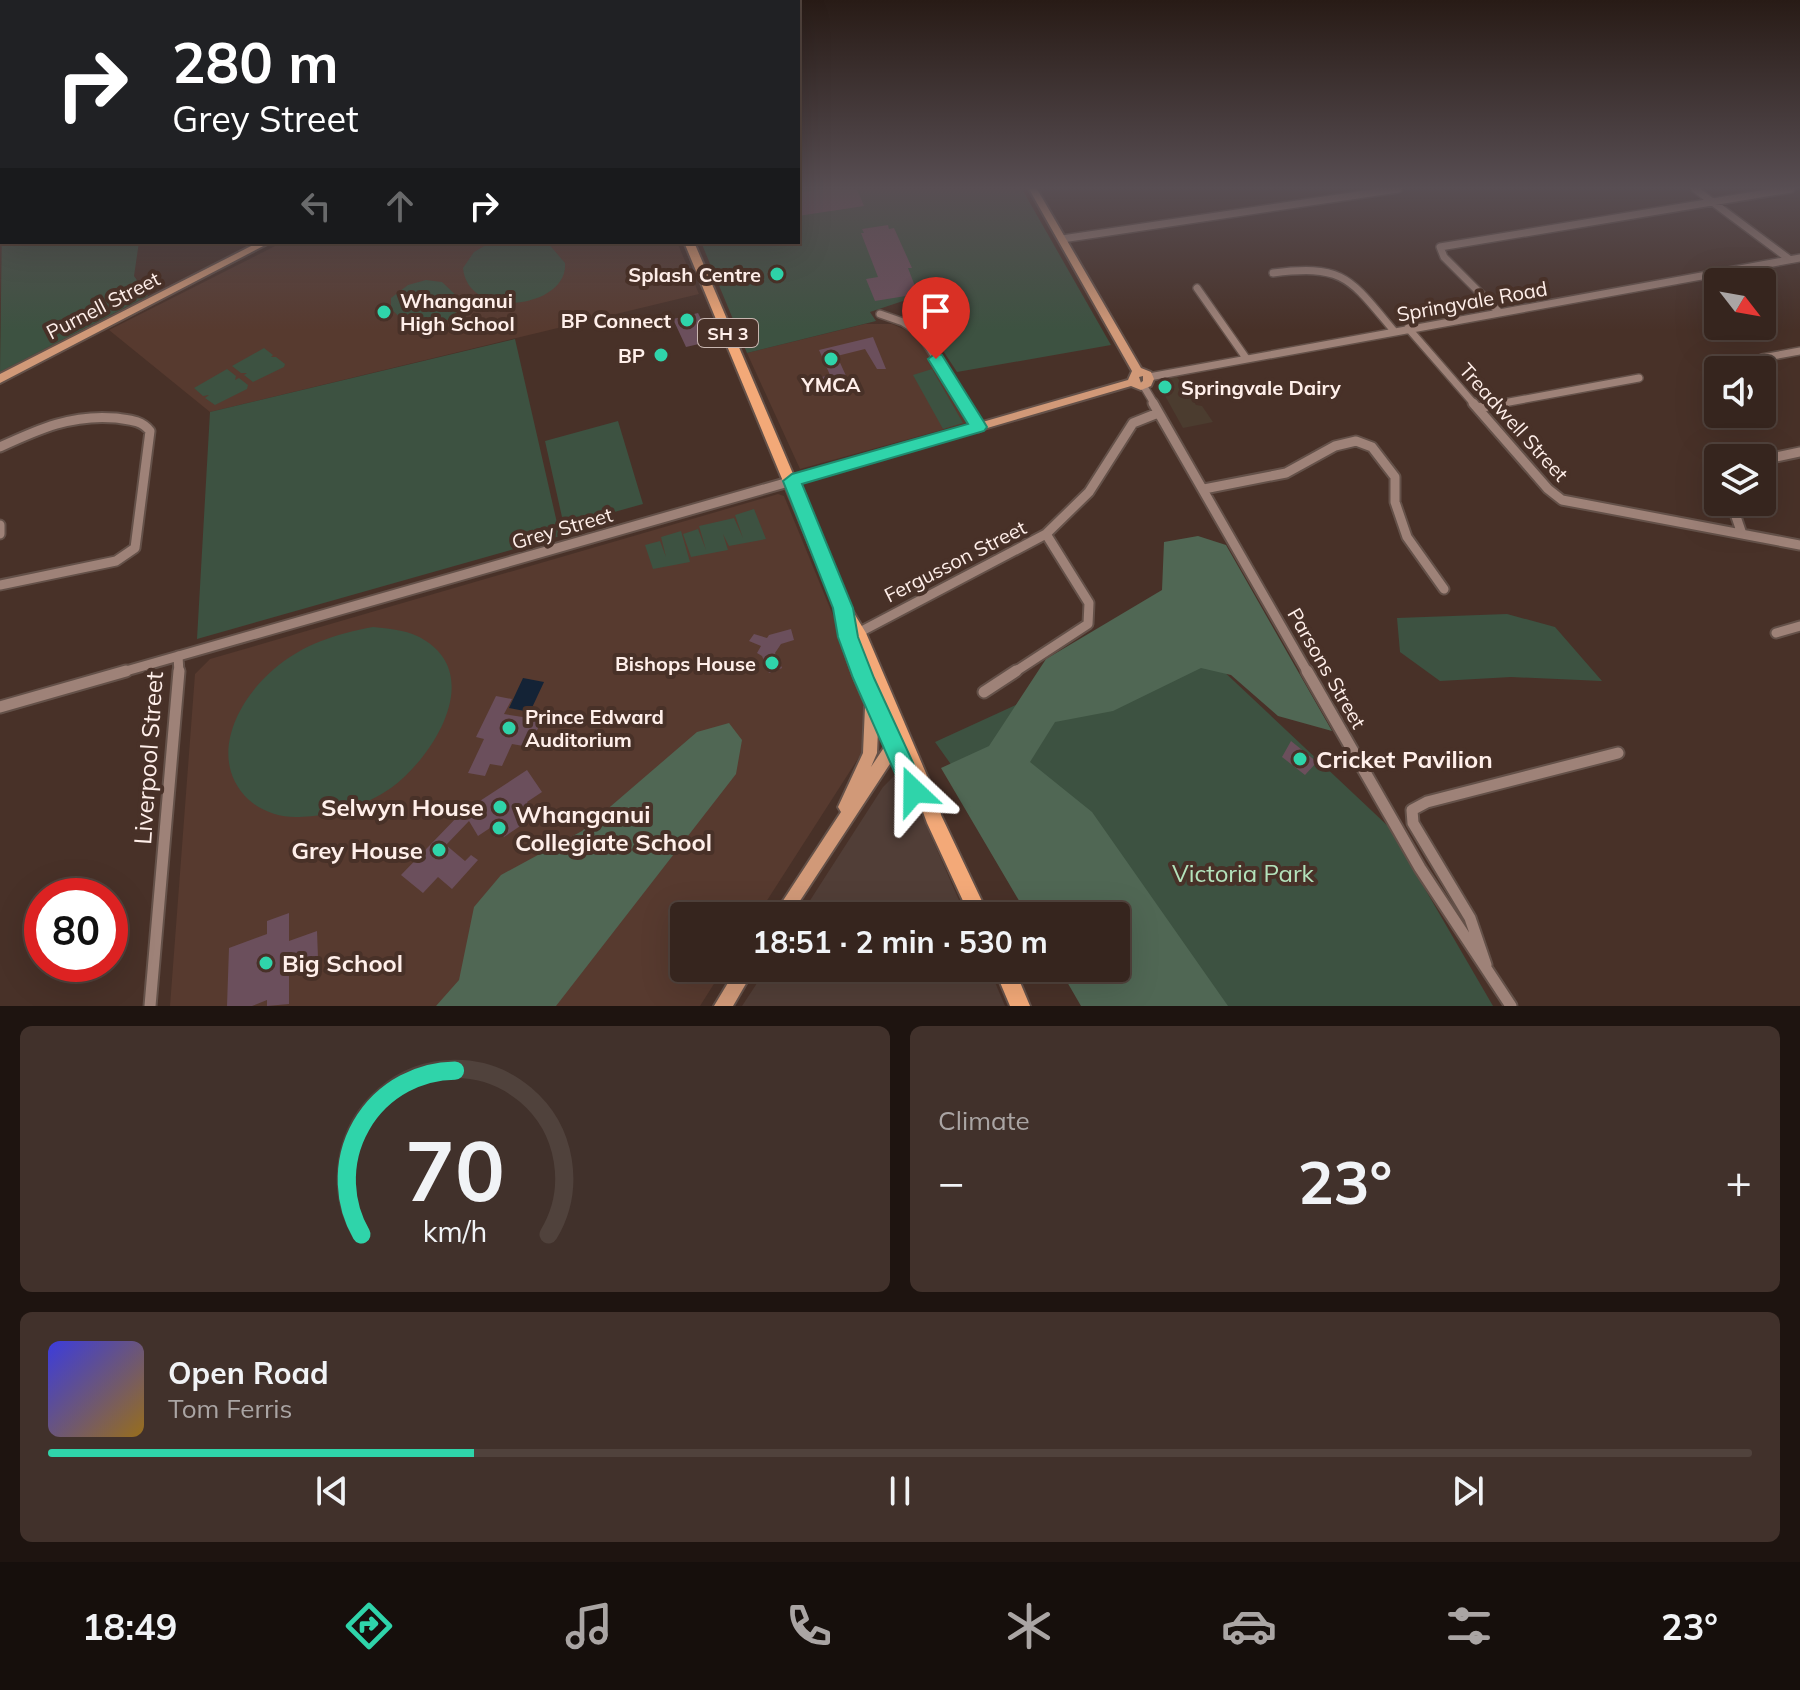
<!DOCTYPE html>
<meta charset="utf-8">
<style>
body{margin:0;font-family:Mulish,sans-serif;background:#41312b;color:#f1f3f6;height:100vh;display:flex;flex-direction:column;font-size:30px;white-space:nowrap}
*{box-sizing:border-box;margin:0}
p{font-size:26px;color:#aaa5a4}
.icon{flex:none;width:44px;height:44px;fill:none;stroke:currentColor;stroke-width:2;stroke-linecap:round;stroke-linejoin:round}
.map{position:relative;height:1006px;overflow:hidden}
.side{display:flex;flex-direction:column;gap:20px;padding:20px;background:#1e1410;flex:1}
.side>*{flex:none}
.banner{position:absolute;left:0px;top:0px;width:800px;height:244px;box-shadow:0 8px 32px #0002,0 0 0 2px #50423c;background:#202124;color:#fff;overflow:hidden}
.needle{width:52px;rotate:121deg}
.fabs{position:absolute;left:1704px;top:268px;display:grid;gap:16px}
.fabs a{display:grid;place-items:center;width:72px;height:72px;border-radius:8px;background:#36251e;box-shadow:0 8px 32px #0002,0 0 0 2px #50423c;font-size:40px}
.speed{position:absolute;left:24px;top:878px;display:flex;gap:16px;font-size:40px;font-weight:700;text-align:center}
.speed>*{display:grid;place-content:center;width:104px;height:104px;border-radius:50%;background:#36251e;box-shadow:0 8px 32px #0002,0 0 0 2px #50423c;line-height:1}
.speed .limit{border:12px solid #d22;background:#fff;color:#111}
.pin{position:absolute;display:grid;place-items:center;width:68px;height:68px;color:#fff;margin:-82px -34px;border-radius:50% 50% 50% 0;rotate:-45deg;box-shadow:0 0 8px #0007}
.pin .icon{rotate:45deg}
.me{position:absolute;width:88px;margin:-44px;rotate:337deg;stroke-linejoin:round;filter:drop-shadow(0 0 6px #0008)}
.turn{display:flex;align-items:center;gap:28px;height:168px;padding:0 40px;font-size:36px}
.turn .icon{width:104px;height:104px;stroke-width:2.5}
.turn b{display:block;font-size:56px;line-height:68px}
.lanes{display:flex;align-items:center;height:76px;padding:0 40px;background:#0003;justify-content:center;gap:40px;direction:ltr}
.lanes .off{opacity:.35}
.big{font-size:60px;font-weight:700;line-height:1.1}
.side .card{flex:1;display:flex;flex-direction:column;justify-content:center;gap:12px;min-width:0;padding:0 28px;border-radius:12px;background:#41312b}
.side .dial{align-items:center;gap:0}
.dial svg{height:208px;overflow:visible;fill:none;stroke:#50423c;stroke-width:7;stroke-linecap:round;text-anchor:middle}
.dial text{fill:#f1f3f6;stroke:none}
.song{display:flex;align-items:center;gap:24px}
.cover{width:96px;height:96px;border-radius:12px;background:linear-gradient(135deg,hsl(240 70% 55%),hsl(40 70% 35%))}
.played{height:8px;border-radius:4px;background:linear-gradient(90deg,#2fd4aa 25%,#50423c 25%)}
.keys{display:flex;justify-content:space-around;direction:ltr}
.heat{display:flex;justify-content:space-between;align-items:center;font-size:44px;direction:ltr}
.side .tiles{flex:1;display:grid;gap:20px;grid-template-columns:1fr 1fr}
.card:last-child{grid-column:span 2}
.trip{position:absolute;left:670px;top:902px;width:460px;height:80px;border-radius:8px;background:#36251e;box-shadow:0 8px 32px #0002,0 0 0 2px #50423c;font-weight:700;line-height:80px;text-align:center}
.tabs{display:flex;height:128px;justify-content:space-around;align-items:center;background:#160f0c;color:#aaa5a4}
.tabs .icon{width:56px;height:56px}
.tabs .current{color:#2fd4aa}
.tabs b{font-size:36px;color:#f1f3f6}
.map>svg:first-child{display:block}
</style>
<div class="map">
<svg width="1800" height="1006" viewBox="0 0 1800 1006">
<rect width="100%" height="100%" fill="#483128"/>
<path fill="#4b3c2f" d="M1177 377 1196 405 1202 406 1213 422 1183 428 1159 385 1161 380Z"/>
<path fill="#513e37" d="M895 775 907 782 966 916H800L883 787Z
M767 968H989L1005 1006H742Z"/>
<path fill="#573a2f" d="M283 242H677L699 294 210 412 109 330Z
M865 324H892L917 335 970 419 967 423 800 469 747 353Z
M778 494 784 496 871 708 870 740 757 916H684V968H724L700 1006H170L195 674 210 659Z"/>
<path fill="#3d5241" d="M798 189H1022L1111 345 957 372 909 299 870 312 876 321 747 353 701 242H798Z
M2 223V242H139L134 276 148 296 0 372Z
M491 242H547L565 263C569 308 468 322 463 268L474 252Z
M426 280 442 282 460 299C460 324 426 330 407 324L391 309V298L408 285Z
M515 339 560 536 197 639 210 412Z
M264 348 273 355 271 357H276L285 364 284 367 253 382 244 375 247 373H241L232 366Z
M227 369 236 376 235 380 239 378 248 385 247 389 215 405 205 398 209 395 203 396 194 388Z
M932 369 963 423 943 429 913 375Z
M618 421 643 504 564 526 545 441Z
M754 509 766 539 729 546 723 534 728 550 691 557 683 534 698 529 706 550 699 526 734 518 743 538 735 515Z
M681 531 690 562 653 569 645 545 660 541 666 557 661 537Z
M1507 614 1555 627 1602 681 1511 677 1440 681 1400 652 1397 618Z
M373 627C392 629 410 630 426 641 484 679 431 759 391 788 363 807 332 816 299 817 282 818 262 812 249 800 207 761 236 701 274 669 303 644 336 634 373 627Z
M1121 657 1218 666 1389 827 1493 1006H1119L1116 916H1059L935 742Z"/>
<path fill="#506754" d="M1198 536 1226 545 1332 731 1278 716 1231 675 1201 668 1113 711 1055 722 1030 762 1092 812 1228 1006H1081L1059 968H1116V916H1028L941 768 989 746 1046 659 1162 590 1164 542Z
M729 723 742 740 736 774 556 1006H436L459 980 474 907 501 875 582 831 697 732Z"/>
<path fill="#142336" d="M523 678 544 682 530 712 509 708Z"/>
<path fill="#6b4f5c" d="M821 189H857L864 206 798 216V193Z
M888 225 889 229 894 228 912 268H908L918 294 875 301 866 279 878 277 861 233H864L862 229Z
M698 313 712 341 686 347 673 319Z
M873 337 886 369H877L865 349 837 356 847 378 815 385 813 379 830 375 819 350Z
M791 629 794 640 781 644 775 653 782 668 769 673 762 656 757 653 761 646 749 641 754 634 767 638 769 635Z
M496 696 512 699 504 714 542 720 529 747 512 744 502 766 490 764 485 776 468 773 484 739 476 737Z
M1291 741 1317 762 1305 775 1282 757Z
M527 770 542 792 527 802 535 816 504 837 496 824 478 836 469 821 446 845 465 861 471 855 478 860 452 889 438 877 423 893 401 875 460 814Z
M289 913V941L317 931 318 958 289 969V1004L267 1006V1000L252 1006H227L229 948 267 934V921Z"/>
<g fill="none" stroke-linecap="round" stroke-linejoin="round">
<g stroke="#645149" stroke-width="10">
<path id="minor-far2" d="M1695 189 1789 259
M1062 239 1398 189
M1273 273C1345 264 1350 279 1394 331
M1197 288 1246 358
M1499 312 1444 257 1440 247 1791 189
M880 314 903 322 920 333 965 405
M1408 328 1475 405
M1762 358 1800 351
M1149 377 1800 258
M1143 385 1155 405
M1493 405 1639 378"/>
</g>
<g stroke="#645149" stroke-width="13">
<path id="minor-far1" d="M963 403 978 427
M1153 403 1308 673
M1473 403 1548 489 1562 500 1800 545
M1478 408 1504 403
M0 447C39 429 72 414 116 418 130 420 141 420 150 431L135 548 116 561 0 585
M1762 460 1800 452
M1204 489 1286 473 1335 446 1356 441 1372 447 1395 477V502L1407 537 1444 589
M1731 502 1742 534
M0 525V534
M858 633 1046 534 1089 492 1133 423 1158 413
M1776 633 1800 626
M178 656 179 673
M119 673 792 481
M1013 673 1088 624 1089 603 1046 534"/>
</g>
<g stroke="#645149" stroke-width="15">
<path id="minor" d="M1307 671 1420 868 1511 1006
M984 692 1016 671
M0 707 126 671
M1486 965 1470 918 1413 823 1412 810 1427 802 1618 753
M150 1006 179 671"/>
</g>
<g stroke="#645149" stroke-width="4">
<path id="major" d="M1029 189H1037L1141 368 1151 372 1154 379 1151 386 1141 390 1131 386 792 485 788 484 786 481 792 477 1128 380 1132 371ZM1143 376V381L1141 383 1139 377Z
M259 242H271L0 383V374Z
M872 701 877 703 879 707 877 753 871 767 891 737 896 735 901 737 903 742 901 747 790 916H773L841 812 838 807 863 753 865 707 867 703Z
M737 968H755L733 1006H714Z"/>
</g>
<g stroke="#645149" stroke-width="4">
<path id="highway" d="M684 242H694L849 605 866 633 937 799 941 815 989 916H970L927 823 912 782 908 783 902 781C883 740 837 656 838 614Z
M994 968H1014L1030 1006H1010Z"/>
</g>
<use href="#minor-far2" stroke="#9e8278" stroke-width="7"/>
<use href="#minor-far1" stroke="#9e8278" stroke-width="9"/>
<use href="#minor" stroke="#9e8278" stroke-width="11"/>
<use href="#major" fill="#d19978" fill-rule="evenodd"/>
<use href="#highway" fill="#f3a978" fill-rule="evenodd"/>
</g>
<linearGradient id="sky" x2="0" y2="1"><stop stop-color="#281b16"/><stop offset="0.57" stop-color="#584e53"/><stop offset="1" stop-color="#584e53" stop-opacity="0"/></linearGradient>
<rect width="1800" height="330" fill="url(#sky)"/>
<path fill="#2fd4aa" stroke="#1f8a6e" stroke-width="2" d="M936 353 942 355 984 422 987 427 984 431 802 484 853 608 858 637 874 678 926 791 922 798 914 801 906 798 853 678 838 637 833 608 783 481 792 474 968 424 928 359Z"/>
<g fill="#2fd4aa" stroke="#483128" stroke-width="3">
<circle cx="777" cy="274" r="8"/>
<circle cx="384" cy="312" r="8"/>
<circle cx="687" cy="320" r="8"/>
<circle cx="661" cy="355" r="8"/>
<circle cx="831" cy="359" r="8"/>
<circle cx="1165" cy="387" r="8"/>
<circle cx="772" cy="663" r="8"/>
<circle cx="509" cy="728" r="8"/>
<circle cx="1300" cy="759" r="8"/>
<circle cx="500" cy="807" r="8"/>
<circle cx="499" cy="828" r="8"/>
<circle cx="439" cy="850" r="8"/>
<circle cx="266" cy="963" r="8"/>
</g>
<g text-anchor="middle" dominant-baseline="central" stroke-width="8" stroke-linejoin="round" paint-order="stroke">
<rect fill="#483128" stroke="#c8b6b0" stroke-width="2" x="698" y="319" width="60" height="28" rx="6"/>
<g font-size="18" font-weight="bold" fill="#ffefea">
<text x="728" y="333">SH 3</text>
</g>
<g font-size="20" font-weight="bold" fill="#ffefea" stroke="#483128" text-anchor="end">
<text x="761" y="274">Splash Centre</text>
<text x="400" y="300" text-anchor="start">Whanganui<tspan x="400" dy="23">High School</tspan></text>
<text x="671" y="320">BP Connect</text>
<text x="645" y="355">BP</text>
<text x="831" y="384" text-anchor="middle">YMCA</text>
<text x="1181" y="387" text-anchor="start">Springvale Dairy</text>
<text x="756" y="663">Bishops House</text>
<text x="525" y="716" text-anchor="start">Prince Edward<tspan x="525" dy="23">Auditorium</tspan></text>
</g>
<g font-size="20" fill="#ffefea" stroke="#483128">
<text transform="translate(1472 301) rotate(-10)">Springvale Road</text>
<text transform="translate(103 305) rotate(-27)">Purnell Street</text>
<text transform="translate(1514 422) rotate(48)">Treadwell Street</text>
<text transform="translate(562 528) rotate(-16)">Grey Street</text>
<text transform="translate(955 561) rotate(-27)">Fergusson Street</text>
<text transform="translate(1327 668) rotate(60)">Parsons Street</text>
</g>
<g font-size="24" fill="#ffefea" stroke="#483128">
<text transform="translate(148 758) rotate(-86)">Liverpool Street</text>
</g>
<g font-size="24" font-weight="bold" fill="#ffefea" stroke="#483128" text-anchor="start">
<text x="1316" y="759">Cricket Pavilion</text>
<text x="484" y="807" text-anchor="end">Selwyn House</text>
<text x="515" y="814">Whanganui<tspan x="515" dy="28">Collegiate School</tspan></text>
<text x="423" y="850" text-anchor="end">Grey House</text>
<text x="282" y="963">Big School</text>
</g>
<g font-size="24" fill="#b3e2bb" stroke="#483128">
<text x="1243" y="873">Victoria Park</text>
</g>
</g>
</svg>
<div class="fabs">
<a><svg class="needle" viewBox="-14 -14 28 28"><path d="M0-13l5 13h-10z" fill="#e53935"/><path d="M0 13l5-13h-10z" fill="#aaa5a4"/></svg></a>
<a><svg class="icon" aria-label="sound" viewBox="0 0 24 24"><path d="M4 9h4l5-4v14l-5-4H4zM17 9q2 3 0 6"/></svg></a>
<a><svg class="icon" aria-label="layers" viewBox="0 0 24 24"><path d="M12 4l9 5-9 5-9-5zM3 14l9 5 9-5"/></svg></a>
</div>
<div class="speed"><div class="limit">80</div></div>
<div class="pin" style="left:936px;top:359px;background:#d93025"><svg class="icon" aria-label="arrive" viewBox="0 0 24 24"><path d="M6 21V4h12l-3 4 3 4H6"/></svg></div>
<svg class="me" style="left:914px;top:791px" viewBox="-20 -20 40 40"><path d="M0-17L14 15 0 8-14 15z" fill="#2fd4aa" stroke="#fff" stroke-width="4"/></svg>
<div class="trip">18:51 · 2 min · 530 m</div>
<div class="banner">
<div class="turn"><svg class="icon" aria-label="right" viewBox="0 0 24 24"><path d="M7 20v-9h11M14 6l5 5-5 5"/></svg><div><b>280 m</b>Grey Street</div></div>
<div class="lanes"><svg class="icon off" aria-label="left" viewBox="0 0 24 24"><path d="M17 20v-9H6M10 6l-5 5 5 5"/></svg><svg class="icon off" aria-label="ahead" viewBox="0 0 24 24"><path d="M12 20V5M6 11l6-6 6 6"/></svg><svg class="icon" aria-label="right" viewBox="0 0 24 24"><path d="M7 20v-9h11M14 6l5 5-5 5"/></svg></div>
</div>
</div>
<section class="side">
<div class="tiles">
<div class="card dial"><svg viewBox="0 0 100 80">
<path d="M14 69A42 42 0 1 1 86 69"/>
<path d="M14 69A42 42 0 0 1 50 6" stroke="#2fd4aa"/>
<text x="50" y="56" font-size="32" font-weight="700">70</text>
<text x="50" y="72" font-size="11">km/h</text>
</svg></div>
<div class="card"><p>Climate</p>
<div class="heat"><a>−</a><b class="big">23°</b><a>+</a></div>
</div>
<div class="card">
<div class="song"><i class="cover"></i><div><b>Open Road</b><p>Tom Ferris</p></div></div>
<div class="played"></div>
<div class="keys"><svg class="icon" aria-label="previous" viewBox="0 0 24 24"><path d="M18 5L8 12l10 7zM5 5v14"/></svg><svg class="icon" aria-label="pause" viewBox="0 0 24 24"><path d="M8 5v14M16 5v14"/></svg><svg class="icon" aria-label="next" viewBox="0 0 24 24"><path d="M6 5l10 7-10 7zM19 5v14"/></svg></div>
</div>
</div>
</section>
<nav class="tabs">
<b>18:49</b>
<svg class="icon current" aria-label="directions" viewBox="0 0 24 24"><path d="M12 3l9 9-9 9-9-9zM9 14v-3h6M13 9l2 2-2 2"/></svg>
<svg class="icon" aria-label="music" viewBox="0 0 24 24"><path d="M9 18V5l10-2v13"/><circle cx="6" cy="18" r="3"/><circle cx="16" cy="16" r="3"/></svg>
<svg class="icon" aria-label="phone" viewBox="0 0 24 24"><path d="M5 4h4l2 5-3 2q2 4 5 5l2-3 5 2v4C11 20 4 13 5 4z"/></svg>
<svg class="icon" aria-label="climate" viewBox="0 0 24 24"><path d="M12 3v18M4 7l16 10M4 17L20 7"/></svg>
<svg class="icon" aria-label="car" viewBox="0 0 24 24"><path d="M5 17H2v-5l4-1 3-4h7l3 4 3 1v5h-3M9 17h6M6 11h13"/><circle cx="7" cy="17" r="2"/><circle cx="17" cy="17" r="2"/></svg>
<svg class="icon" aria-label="filters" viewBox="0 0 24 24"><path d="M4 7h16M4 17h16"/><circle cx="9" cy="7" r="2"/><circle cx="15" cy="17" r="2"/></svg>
<b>23°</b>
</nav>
